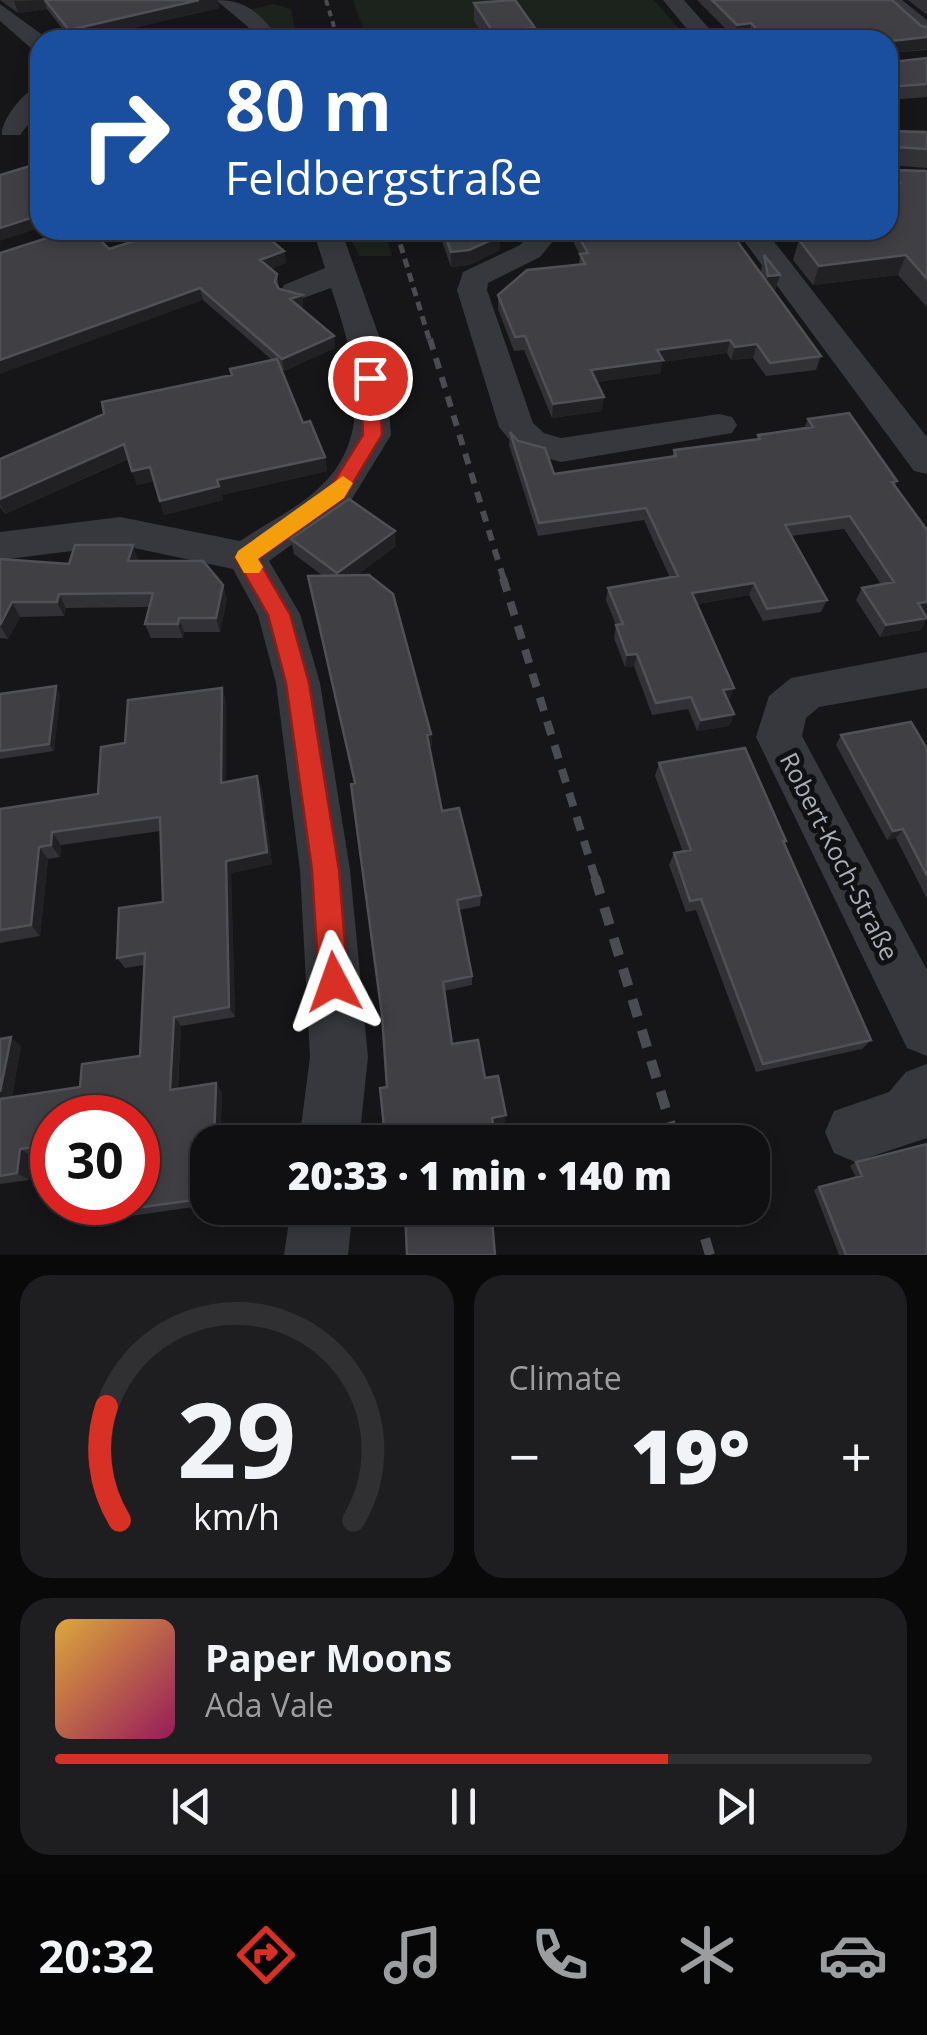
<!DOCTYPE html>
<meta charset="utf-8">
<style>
body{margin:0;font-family:"Open Sans",sans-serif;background:#1e1e20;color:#f1f3f6;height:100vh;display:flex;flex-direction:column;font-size:38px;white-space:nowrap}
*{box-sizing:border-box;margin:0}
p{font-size:32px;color:#9c9d9f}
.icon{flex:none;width:55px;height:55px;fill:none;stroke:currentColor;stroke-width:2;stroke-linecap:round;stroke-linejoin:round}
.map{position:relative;height:1255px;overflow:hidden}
.side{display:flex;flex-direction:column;gap:20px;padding:20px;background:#09090a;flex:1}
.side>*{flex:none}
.hud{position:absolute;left:30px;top:30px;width:868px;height:210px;border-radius:30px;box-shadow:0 5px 15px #0003,0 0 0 2px #303032;background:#1a4fa0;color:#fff;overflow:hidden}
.speed{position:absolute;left:30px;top:1095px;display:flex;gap:20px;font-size:50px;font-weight:700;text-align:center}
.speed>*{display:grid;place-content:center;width:130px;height:130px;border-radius:50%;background:#101012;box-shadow:0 5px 15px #0003,0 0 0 2px #303032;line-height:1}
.speed .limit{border:15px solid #d22;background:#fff;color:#111}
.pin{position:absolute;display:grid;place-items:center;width:85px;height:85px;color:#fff;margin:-42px;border:5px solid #fff;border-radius:50%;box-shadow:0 2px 10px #0007}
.me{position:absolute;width:110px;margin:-55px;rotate:356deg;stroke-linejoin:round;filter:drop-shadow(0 0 8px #0008)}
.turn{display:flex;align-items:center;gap:35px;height:210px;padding:0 30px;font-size:45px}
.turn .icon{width:130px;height:130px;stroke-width:2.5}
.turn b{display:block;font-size:70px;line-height:85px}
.big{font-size:75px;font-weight:800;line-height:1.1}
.side .widget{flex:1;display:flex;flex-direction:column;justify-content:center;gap:15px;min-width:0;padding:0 35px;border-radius:30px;background:#1e1e20}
.side .dial{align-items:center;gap:0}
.dial svg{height:260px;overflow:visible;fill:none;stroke:#303032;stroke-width:7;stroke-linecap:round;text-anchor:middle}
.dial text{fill:#f1f3f6;stroke:none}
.song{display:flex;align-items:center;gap:30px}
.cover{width:120px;height:120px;border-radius:15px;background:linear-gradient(135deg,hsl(40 70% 55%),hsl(330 70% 35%))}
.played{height:10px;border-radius:5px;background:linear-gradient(90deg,#d93025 75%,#303032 75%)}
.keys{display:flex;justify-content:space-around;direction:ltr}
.heat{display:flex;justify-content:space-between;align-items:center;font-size:55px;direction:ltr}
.side .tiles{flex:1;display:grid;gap:20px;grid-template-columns:1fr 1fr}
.widget:last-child{grid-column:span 2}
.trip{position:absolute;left:190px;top:1125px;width:580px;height:100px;border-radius:30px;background:#101012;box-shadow:0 5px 15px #0003,0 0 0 2px #303032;font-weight:800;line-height:100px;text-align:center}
.tabs{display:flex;height:160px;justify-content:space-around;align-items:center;background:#060607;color:#9c9d9f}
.tabs .icon{width:70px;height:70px}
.tabs .selected{color:#d93025}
.tabs b{font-size:45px;color:#f1f3f6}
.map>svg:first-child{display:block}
</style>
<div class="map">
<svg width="927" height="1255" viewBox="0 0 927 1255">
<rect width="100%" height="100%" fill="#161618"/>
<path fill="#1c231d" d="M353 0H654L689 40H367Z
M274 4 291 9 295 29 309 40H282L252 9Z
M345 230H384L392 256H360Z"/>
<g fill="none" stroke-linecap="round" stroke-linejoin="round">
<path fill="#37383d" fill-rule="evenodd" d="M216 0C248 0 262 15 280 40H258L247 26Z
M663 0H684L719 40H696Z
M879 0H902L927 20V37L919 36Z
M0 4 48 39 40 40V51L32 49 0 21Z
M40 86V109L20 135H2C0 121 25 89 40 86Z
M888 169 927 171V187L888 185Z
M313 230H341L384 350 391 435 350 502 269 561 300 614 320 683 350 870 368 1057 359 1142H299L310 1057 300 870 276 683 258 615 233 569 120 545 0 560V532L120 517 240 541C266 523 301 507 323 484 377 431 352 350 331 288L295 301 284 299 280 292 284 285 325 268Z
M525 230H553L554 240 540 257 488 283 487 290 533 423 544 433 561 438 719 414 732 417 737 425 732 433 561 462 518 450 499 427 457 290 463 272 520 245 525 239Z
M736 230H765L927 437V474L914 471Z
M927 652V688L819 707 806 718 802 736 927 970V1056L907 1048 756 737 769 696 791 678Z
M927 1064V1138L855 1162 834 1153 825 1132 834 1111 889 1092 906 1072Z
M291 1208H353L348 1255H284Z"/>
<path stroke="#4a4c52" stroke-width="4" stroke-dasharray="6 5" stroke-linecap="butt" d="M326 0 338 40"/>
<path stroke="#4a4c52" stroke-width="5" stroke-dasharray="9 6" stroke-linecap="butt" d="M396 230 430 342"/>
<path stroke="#4a4c52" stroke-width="6" stroke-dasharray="11 9" stroke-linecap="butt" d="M430 339 504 580"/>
<path stroke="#4a4c52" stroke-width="8" stroke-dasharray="14 11" stroke-linecap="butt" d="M503 578 596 880"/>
<path stroke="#4a4c52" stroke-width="10" stroke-dasharray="18 14" stroke-linecap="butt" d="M595 877 676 1142
M696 1208 710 1255"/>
</g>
<path fill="#323236" d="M0 0H218L219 8 82 40H71L47 9 18 13Z
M697 0H892L921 26 927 27V50L888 53V58L892 62 927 58V97L888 100V40H752L748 36 734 37Z
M908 0H927V15Z
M474 3 534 40H486L474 21Z
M927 132V168L888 165V167V146Z
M895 170 927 171V307L898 275 813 285 793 260 799 240 888 230 890 185Z
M438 230H498L500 236V250L469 265 451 267Z
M567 230H729L761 275V270L764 255 780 275 775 290H772L821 356 816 370 766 376 753 358 731 360 727 353 662 362 660 373 597 382 602 411 552 418 524 350 514 351 498 309V295L579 265 580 255Z
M109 249 284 251 286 263 270 269 277 274 279 289 302 295 303 307 300 308 334 336 335 348 284 371 280 367 303 423 325 457 327 471 222 495 223 500 164 515 154 481 137 485 128 459 5 514 0 507V459L272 360 203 300Z
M808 419 897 481 895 486 925 613 921 630 880 637 856 600 862 588 881 584 844 529 791 536 827 600 821 612 763 621 749 595 697 604 730 700H727L734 714 729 726 697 731 688 709 652 715 634 666 625 667 614 638 616 625 606 600 608 588 670 578 644 520 538 536 509 445 510 432 554 474 672 457 674 450 757 440 758 435 804 429Z
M291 539 396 546 357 575 431 734 432 746 429 747 442 811 481 895 480 906 459 910 472 976V985L444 991 452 1044 485 1078 505 1122 493 1125 496 1142H386L385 1137 387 1087 382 1015 354 783 323 576 294 554Z
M133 545 138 561 223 585 227 599 220 632H184L183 638H151L145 624 149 607 66 608 64 616 20 617 8 639 0 638V559L69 564Z
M222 688 226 702V782L262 789 272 864 231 873 235 1017 181 1026 178 1089 222 1092 220 1142H208V1205L130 1216 121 1210 138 1118H52V1153L32 1156 29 1180 0 1184V1039L21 1046 12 1097 80 1087 140 1056 144 965 125 968 117 958 163 902 160 831 61 845 60 857 48 859 40 936 0 943V809L98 794 125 743Z
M0 694H60L54 751 0 759Z
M841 735 927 749V899L896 838 887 840 836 745Z
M659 763 786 841 784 844 871 1040 862 1049 756 1072 696 910 686 912 669 865 674 853 683 852 655 776Z
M856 1162 927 1255H839L814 1190 819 1187 856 1177 850 1166Z"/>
<path fill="#212124" d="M44 0 47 9 18 13 14 1Z
M199 0H218L219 8 82 40H72L69 30Z
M751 23 748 36 734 37 737 25Z
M535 28 534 40H493V32Z
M927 37V49L888 53V44L891 41Z
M40 215V228L0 241V228Z
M500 236V250L469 265 451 267V252Z
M284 251 286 263 262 272 260 260Z
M906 255 898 275 813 285 819 266Z
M780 275 775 290 764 291 768 276Z
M200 288 203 300 0 374V360Z
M302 295 303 307 292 311 290 299Z
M334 336 335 348 284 371 282 359Z
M730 340 727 353 662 362 660 373 590 383 591 370 657 350Z
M757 344 753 358 731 360 735 347Z
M604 397 602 411 552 418 553 404Z
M124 444 129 458 5 514 0 504V499Z
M325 457 327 471 222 495 223 500 164 515 160 501 217 480Z
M150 467 154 481 137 485 132 471Z
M395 531 396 546 340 588 337 573Z
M133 545 138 559 134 576 128 561Z
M754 583 749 595 689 605 692 593Z
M223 585 227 599 220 632 216 618Z
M59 594 66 608 64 616 57 602Z
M12 602 20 617 8 639 0 625Z
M927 602V613L912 615 918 603Z
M179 618 184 632 183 638 178 624Z
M927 618 921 630 880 637 886 625Z
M637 654 634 666 625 667 627 655Z
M56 686 60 694 54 751 49 744Z
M222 688 226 702V796L221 783Z
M734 688 730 700 719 702 723 690Z
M734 714 729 726 697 731 701 720Z
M431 734 432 746 427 747V735Z
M257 776 262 789 272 864 231 873 235 1017 229 1007 226 861Z
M903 829 896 838 887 840 893 831Z
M52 832 61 845 60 857 51 845Z
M39 847 48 859 40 936 31 925Z
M174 1017 181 1026 177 1098 170 1090Z
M11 1037 21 1046 10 1108 0 1100V1092Z
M216 1083 222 1092 220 1142H214Z
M506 1115 505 1122 491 1125 492 1118Z
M20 1149 32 1156 29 1180 17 1173Z"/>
<path fill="#3f3f44" stroke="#4f5156" stroke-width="2.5" d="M45 0H199L69 30Z
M515 0 535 28 493 32 474 3Z
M712 0H892L921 26 927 27V37L891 41 888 44V58L892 62 927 58V84L888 87V40H767L751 23 737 25Z
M888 131 927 132V149L894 147 890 155 888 146Z
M40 163V215L0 228V175Z
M895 170 927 171V279L906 255 819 266 799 240 861 230H888V185L900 183Z
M72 230H91L109 249 169 230H259L284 251 260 260 277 274 275 282 279 289 302 295 290 299 334 336 282 359 200 288 0 360V253Z
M443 230H498L500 236 469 250 451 252Z
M575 230H729L821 356 770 363 757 344 735 347 730 340 657 350 663 360 591 370 604 397 553 404 525 336 515 337 498 295 527 270 585 264 580 254 588 253Z
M764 255 780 275 768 276Z
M277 359 303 423 310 421 325 457 217 480 219 486 160 501 150 467 132 471 124 444 0 499V459L104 414 102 402 232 375 230 369Z
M849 413 897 481 892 482 927 530V602L918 603 927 618 886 625 862 588 894 582 850 516 785 525 827 600 767 609 754 583 692 593 734 688 723 690 734 714 701 720 691 697 656 703 637 654 627 655 616 625 623 624 608 588 678 576 646 508 539 523 510 432 518 441 545 448 554 474 676 456 674 450 760 439 758 435 813 427 808 419Z
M349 499 395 531 337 573 291 539Z
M75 545H133L128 561H203L223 585 216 618H179L178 624H145L153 593 59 594 57 602H12L0 625V559L69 564Z
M369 575 393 594 431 734 427 735 442 811 459 808 481 895 457 900 472 976 443 982 452 1044 478 1040 485 1078 498 1076 506 1115 492 1118 496 1142H394L393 1135 385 1137 380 1088 387 1087 382 1015 351 784 355 783 308 576Z
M56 686 49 744 0 751V694Z
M222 688 221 783 257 776 267 852 226 861 229 1007 174 1017 170 1090 216 1083 214 1142H208V1198L121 1210V1202H138V1118H52V1144L20 1149 17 1173 0 1176V1099L80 1087 82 1064 140 1056 145 953 117 958 119 908 163 902 160 817 52 832 51 845 39 847 31 925 0 930V809L98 794 101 747 125 743 128 700Z
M911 722 927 749V876L903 829 893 831 841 735Z
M745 748 786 841H783L871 1040 763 1064 701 899 690 901 674 853 691 850 659 763Z
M11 1037 0 1092V1039Z
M927 1144V1255H846L819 1187 862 1176 856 1162Z
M405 1208H491L495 1255H407Z"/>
<path fill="#d93025" stroke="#8d1f18" stroke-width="2.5" d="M370 373 379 378 382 435 344 498 258 559 290 614 309 683 339 870 348 982 344 993 334 997 323 993 319 982 312 870 286 683 268 615 235 557 330 488 363 435 361 378Z"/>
<path fill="#f59e0b" d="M343 476 353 483 344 498 258 559 263 567 259 573H244L235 557 238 551Z"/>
<g text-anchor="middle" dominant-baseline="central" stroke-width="10" stroke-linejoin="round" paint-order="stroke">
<g font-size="25" fill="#a8adb8" stroke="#111113">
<text transform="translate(840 856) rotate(63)">Robert-Koch-Straße</text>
</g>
</g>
</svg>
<div class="speed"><div class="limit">30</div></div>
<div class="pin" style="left:370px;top:378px;background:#d93025"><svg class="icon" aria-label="arrive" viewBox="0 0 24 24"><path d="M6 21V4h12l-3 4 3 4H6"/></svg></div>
<svg class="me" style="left:334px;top:982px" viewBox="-20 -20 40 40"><path d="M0-17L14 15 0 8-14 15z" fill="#d93025" stroke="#fff" stroke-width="4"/></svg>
<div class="trip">20:33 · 1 min · 140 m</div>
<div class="hud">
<div class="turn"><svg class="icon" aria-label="right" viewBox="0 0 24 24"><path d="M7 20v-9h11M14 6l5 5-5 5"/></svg><div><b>80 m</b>Feldbergstraße</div></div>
</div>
</div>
<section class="side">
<div class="tiles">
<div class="widget dial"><svg viewBox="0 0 100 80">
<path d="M14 69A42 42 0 1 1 86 69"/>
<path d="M14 69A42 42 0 0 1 10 34" stroke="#d93025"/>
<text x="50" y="56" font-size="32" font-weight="700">29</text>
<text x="50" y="72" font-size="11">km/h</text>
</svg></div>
<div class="widget"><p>Climate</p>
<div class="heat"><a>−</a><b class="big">19°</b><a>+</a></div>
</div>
<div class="widget">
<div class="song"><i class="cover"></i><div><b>Paper Moons</b><p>Ada Vale</p></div></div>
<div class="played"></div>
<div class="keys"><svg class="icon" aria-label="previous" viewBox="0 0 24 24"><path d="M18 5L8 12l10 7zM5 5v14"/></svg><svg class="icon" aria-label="pause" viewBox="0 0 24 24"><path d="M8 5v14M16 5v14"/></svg><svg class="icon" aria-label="next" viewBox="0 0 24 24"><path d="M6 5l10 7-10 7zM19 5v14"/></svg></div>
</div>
</div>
</section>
<nav class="tabs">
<b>20:32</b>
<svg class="icon selected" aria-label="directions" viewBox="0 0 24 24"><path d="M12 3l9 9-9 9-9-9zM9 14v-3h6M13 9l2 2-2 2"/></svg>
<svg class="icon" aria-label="music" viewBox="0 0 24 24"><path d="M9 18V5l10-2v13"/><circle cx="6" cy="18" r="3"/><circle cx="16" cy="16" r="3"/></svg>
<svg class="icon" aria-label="phone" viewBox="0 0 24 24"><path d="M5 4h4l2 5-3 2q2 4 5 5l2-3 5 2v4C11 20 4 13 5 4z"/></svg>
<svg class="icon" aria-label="climate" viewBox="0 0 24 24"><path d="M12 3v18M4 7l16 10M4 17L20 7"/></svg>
<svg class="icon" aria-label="car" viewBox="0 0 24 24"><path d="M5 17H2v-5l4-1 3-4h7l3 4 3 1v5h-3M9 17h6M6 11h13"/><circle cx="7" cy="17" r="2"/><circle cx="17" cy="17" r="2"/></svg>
</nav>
